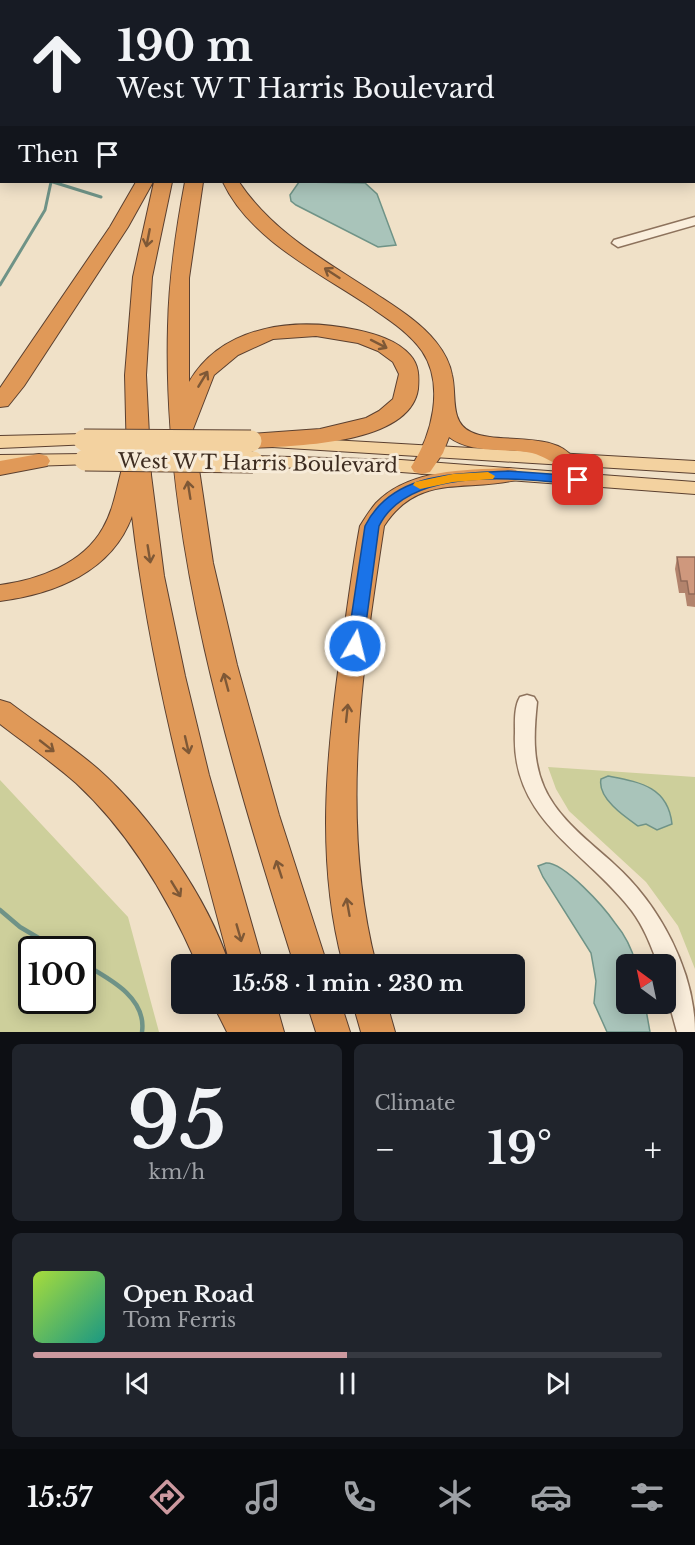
<!DOCTYPE html>
<meta charset="utf-8">
<style>
body{margin:0;font-family:"Libre Baskerville",serif;background:#20242c;color:#f1f3f6;height:100vh;display:flex;flex-direction:column;font-size:22px;white-space:nowrap}
*{box-sizing:border-box;margin:0}
p{font-size:20px;color:#9ea1a6}
.icon{flex:none;width:33px;height:33px;fill:none;stroke:currentColor;stroke-width:2;stroke-linecap:round;stroke-linejoin:round}
.map{position:relative;height:1032px;overflow:hidden}
.drawer{display:flex;flex-direction:column;gap:12px;padding:12px;background:#0d0f14;flex:1}
.drawer>*{flex:none}
.guide{position:absolute;left:0px;top:0px;width:696px;height:183px;box-shadow:0 3px 15px #0003;background:#171b24;color:#f1f3f6;overflow:hidden}
.needle{width:39px;rotate:327deg}
.tools{position:absolute;left:616px;top:954px;display:grid;gap:12px}
.tools a{display:grid;place-items:center;width:60px;height:60px;border-radius:9px;background:#171b24;box-shadow:0 3px 15px #0003;font-size:30px}
.speed{position:absolute;left:18px;top:936px;display:flex;gap:12px;font-size:30px;font-weight:700;text-align:center}
.speed>*{display:grid;place-content:center;width:78px;height:78px;border-radius:50%;background:#171b24;box-shadow:0 3px 15px #0003;line-height:1}
.speed .limit{border:3px solid #111;border-radius:9px;background:#fff;color:#111}
.pin{position:absolute;display:grid;place-items:center;width:51px;height:51px;color:#fff;margin:-26px;border-radius:12px;box-shadow:0 3px 9px #0006}
.me{position:absolute;width:66px;margin:-33px;rotate:8deg;stroke-linejoin:round;filter:drop-shadow(0 0 4px #0008)}
.turn{display:flex;align-items:center;gap:21px;height:126px;padding:0 18px;font-size:27px}
.turn .icon{width:78px;height:78px;stroke-width:2.5}
.turn b{display:block;font-size:42px;line-height:51px}
.then{display:flex;align-items:center;height:57px;padding:0 18px;background:#0003;gap:12px;font-size:22px}
.big{font-size:45px;font-weight:700;line-height:1.1}
.drawer .widget{flex:1;display:flex;flex-direction:column;justify-content:center;gap:9px;min-width:0;padding:0 21px;border-radius:9px;background:#20242c}
.drawer .dial{align-items:center;gap:0}
.dial b{font-size:78px;line-height:1}
.song{display:flex;align-items:center;gap:18px}
.cover{width:72px;height:72px;border-radius:9px;background:linear-gradient(135deg,hsl(80 70% 55%),hsl(170 70% 35%))}
.played{height:6px;border-radius:3px;background:linear-gradient(90deg,#cc999f 50%,#363941 50%)}
.keys{display:flex;justify-content:space-around;direction:ltr}
.heat{display:flex;justify-content:space-between;align-items:center;font-size:33px;direction:ltr}
.drawer .tiles{flex:1;display:grid;gap:12px;grid-template-columns:1fr 1fr}
.widget:last-child{grid-column:span 2}
.trip{position:absolute;left:171px;top:954px;width:354px;height:60px;border-radius:9px;background:#171b24;box-shadow:0 3px 15px #0003;font-weight:700;line-height:60px;text-align:center}
.dock{display:flex;height:96px;justify-content:space-around;align-items:center;background:#090b0e;color:#9ea1a6}
.dock .icon{width:42px;height:42px}
.dock .selected{color:#cc999f}
.dock b{font-size:27px;color:#f1f3f6}
.map>svg:first-child{display:block}
</style>
<div class="map">
<svg width="695" height="1032" viewBox="0 0 695 1032">
<rect width="100%" height="100%" fill="#f0e1c8"/>
<path fill="#cdcf9b" fill-rule="evenodd" d="M548 767 695 777V969L678 926 646 882 569 811 556 789Z
M0 780 128 917 159 1032H0ZM32 950H82V1000H32Z"/>
<path fill="#a9c4ba" stroke="#6f9387" stroke-width="1.5" d="M299 182 365 183 377 194 396 245 378 247 296 205 291 201 290 195Z
M608 776C639 782 668 786 672 824L657 830 646 824 638 826C625 817 597 798 601 779Z
M546 863C564 862 604 907 615 923 625 935 632 949 636 964H627V1004H645L650 1032H607L594 1003 596 981 591 953 543 877 538 866Z"/>
<g fill="none" stroke-linecap="round" stroke-linejoin="round">
<path stroke="#6f9387" stroke-width="3" d="M53 182 101 197
M0 285 45 210 51 182"/>
<path stroke="#6f9387" stroke-width="4.5" d="M0 910 20 927 59 950
M82 963C108 978 147 997 142 1032"/>
<g stroke="#8d725c" stroke-width="3">
<path id="minor" d="M573 0H585L586 2H574Z
M694 80H695V86H694Z
M694 98H695V104H694Z
M694 142H695V149H694Z
M695 217V225L618 247 612 243 614 240Z
M527 695 534 697 537 702C534 731 532 760 544 787 558 819 590 842 614 864 659 904 695 971 695 1032H677L666 992V964H658C651 946 644 927 632 911 587 851 511 821 515 733 515 722 514 707 520 697Z"/>
</g>
<g stroke="#5b4030" stroke-width="2">
<path id="major" d="M84 434 91 436 94 440 91 444 0 448V436Z
M279 437 695 461V473L272 447 269 443 272 439Z
M85 454 92 456 95 460 92 464 0 467V455Z
M253 456 401 460 695 482V494L401 472 246 466 243 462 246 458Z"/>
</g>
<g stroke="#5b4030" stroke-width="2">
<path id="highway" d="M221 0H235V2H221Z
M248 0H262L248 2Z
M136 182H153L128 227 24 386 8 406 0 407V388L110 227Z
M154 182H172L152 277 146 375 151 475 164 576 185 676 209 775 263 964H230C190 816 150 669 132 516 112 572 54 594 0 601V585C38 580 83 564 103 528 114 509 117 486 123 465L127 460 125 375 133 277Z
M185 182H203L189 278V382C223 324 297 317 357 330 375 334 397 340 410 355 419 365 419 376 418 389 410 445 293 446 251 448L243 446 240 441 243 436 251 434 320 429 366 418 379 411 393 399 399 374 393 362 378 351 358 343 316 336 273 339 238 355 214 375 193 429 213 563 237 665 279 815 327 964H294C230 761 162 541 168 326 169 277 176 230 185 182Z
M223 182H239C273 233 326 261 376 294 397 308 420 322 436 342 444 352 450 363 452 375 457 394 449 422 471 432 498 445 555 430 574 459L571 464C555 468 546 456 532 453 506 448 471 454 449 437L443 453 430 472 422 474 414 472 411 467C432 436 445 385 422 351 408 331 386 318 366 304 316 271 249 238 223 182Z
M39 454 47 456 50 461 47 466 0 475V461Z
M508 468 516 470 520 475 516 480C466 492 418 473 384 526 362 670 339 820 376 964H343C316 863 326 759 340 657 347 613 352 569 360 526 365 518 370 510 376 503 409 469 464 470 508 468Z
M0 700 10 703C39 725 70 745 98 769 150 815 208 898 229 964H197C168 898 130 833 76 783 52 762 26 744 0 724Z
M213 1004H276L284 1032H227Z
M307 1004H341L350 1032H316Z
M353 1004H387L395 1032H361Z"/>
</g>
<use href="#minor" fill="#faeedc" fill-rule="evenodd"/>
<use href="#major" fill="#f3d2a0" fill-rule="evenodd"/>
<use href="#highway" fill="#e09958" fill-rule="evenodd"/>
<g stroke="#5b4030" stroke-width="23" stroke-linecap="butt">
<path id="major-bridge" d="M84 440 251 441
M85 460 253 462"/>
</g>
<use href="#major-bridge" stroke="#f3d2a0" stroke-width="21"/>
</g>
<path fill="#b2836c" d="M677 557H695V607L687 606 685 593H679L675 569Z"/>
<path fill="#916a58" d="M75 0H102L99 2H74Z
M2 17V29L0 30V18Z"/>
<path fill="#cf987d" stroke="#916a58" stroke-width="1.5" d="M9 0 25 1 28 0H75L56 2H6Z
M2 3V17L0 18V4Z
M677 557H695V594H689L687 581H681Z"/>
<defs><path id="oneway-shaft" d="M-6 0H5M1.5-3L5.5 0L1.5 3" fill="none" stroke-width="1.6" stroke-linecap="round" stroke-linejoin="round" transform="scale(1.5)"/></defs>
<g stroke="#7e5836">
<use href="#oneway-shaft" transform="translate(148 238) rotate(101)"/>
<use href="#oneway-shaft" transform="translate(332 273) rotate(-147)"/>
<use href="#oneway-shaft" transform="translate(379 344) rotate(27)"/>
<use href="#oneway-shaft" transform="translate(203 379) rotate(-59)"/>
<use href="#oneway-shaft" transform="translate(189 490) rotate(-99)"/>
<use href="#oneway-shaft" transform="translate(149 554) rotate(81)"/>
<use href="#oneway-shaft" transform="translate(226 682) rotate(-105)"/>
<use href="#oneway-shaft" transform="translate(347 713) rotate(-84)"/>
<use href="#oneway-shaft" transform="translate(187 745) rotate(77)"/>
<use href="#oneway-shaft" transform="translate(47 746) rotate(38)"/>
<use href="#oneway-shaft" transform="translate(279 869) rotate(-108)"/>
<use href="#oneway-shaft" transform="translate(176 889) rotate(59)"/>
<use href="#oneway-shaft" transform="translate(348 907) rotate(-100)"/>
<use href="#oneway-shaft" transform="translate(239 933) rotate(74)"/>
</g>
<path fill="#1a73e8" stroke="#114b97" stroke-width="1.5" d="M508 471 578 476 585 480 578 484C521 479 410 464 379 526L363 646 360 650H350L347 646 365 526C392 472 455 474 508 471Z"/>
<path fill="#f59e0b" d="M488 472 495 476 493 479 453 482 420 489 413 485 415 482 453 474Z"/>
<g text-anchor="middle" dominant-baseline="central" stroke-width="6" stroke-linejoin="round" paint-order="stroke">
<g font-size="20" fill="#3d2c20" stroke="#f7ebd8">
<text transform="translate(258 463) rotate(1)">West W T Harris Boulevard</text>
</g>
</g>
</svg>
<div class="tools">
<a><svg class="needle" viewBox="-14 -14 28 28"><path d="M0-13l5 13h-10z" fill="#e53935"/><path d="M0 13l5-13h-10z" fill="#9ea1a6"/></svg></a>
</div>
<div class="speed"><div class="limit">100</div></div>
<div class="pin" style="left:578px;top:480px;background:#d93025"><svg class="icon" aria-label="arrive" viewBox="0 0 24 24"><path d="M6 21V4h12l-3 4 3 4H6"/></svg></div>
<svg class="me" style="left:355px;top:646px" viewBox="-20 -20 40 40"><circle r="17" fill="#1a73e8" stroke="#fff" stroke-width="3"/><path d="M0-11L8 9 0 5-8 9z" fill="#fff"/></svg>
<div class="trip">15:58 · 1 min · 230 m</div>
<div class="guide">
<div class="turn"><svg class="icon" aria-label="ahead" viewBox="0 0 24 24"><path d="M12 20V5M6 11l6-6 6 6"/></svg><div><b>190 m</b>West W T Harris Boulevard</div></div>
<div class="then">Then<svg class="icon" aria-label="arrive" viewBox="0 0 24 24"><path d="M6 21V4h12l-3 4 3 4H6"/></svg></div>
</div>
</div>
<section class="drawer">
<div class="tiles">
<div class="widget dial"><b>95</b><p>km/h</p></div>
<div class="widget"><p>Climate</p>
<div class="heat"><a>−</a><b class="big">19°</b><a>+</a></div>
</div>
<div class="widget">
<div class="song"><i class="cover"></i><div><b>Open Road</b><p>Tom Ferris</p></div></div>
<div class="played"></div>
<div class="keys"><svg class="icon" aria-label="previous" viewBox="0 0 24 24"><path d="M18 5L8 12l10 7zM5 5v14"/></svg><svg class="icon" aria-label="pause" viewBox="0 0 24 24"><path d="M8 5v14M16 5v14"/></svg><svg class="icon" aria-label="next" viewBox="0 0 24 24"><path d="M6 5l10 7-10 7zM19 5v14"/></svg></div>
</div>
</div>
</section>
<nav class="dock">
<b>15:57</b>
<svg class="icon selected" aria-label="directions" viewBox="0 0 24 24"><path d="M12 3l9 9-9 9-9-9zM9 14v-3h6M13 9l2 2-2 2"/></svg>
<svg class="icon" aria-label="music" viewBox="0 0 24 24"><path d="M9 18V5l10-2v13"/><circle cx="6" cy="18" r="3"/><circle cx="16" cy="16" r="3"/></svg>
<svg class="icon" aria-label="phone" viewBox="0 0 24 24"><path d="M5 4h4l2 5-3 2q2 4 5 5l2-3 5 2v4C11 20 4 13 5 4z"/></svg>
<svg class="icon" aria-label="climate" viewBox="0 0 24 24"><path d="M12 3v18M4 7l16 10M4 17L20 7"/></svg>
<svg class="icon" aria-label="car" viewBox="0 0 24 24"><path d="M5 17H2v-5l4-1 3-4h7l3 4 3 1v5h-3M9 17h6M6 11h13"/><circle cx="7" cy="17" r="2"/><circle cx="17" cy="17" r="2"/></svg>
<svg class="icon" aria-label="filters" viewBox="0 0 24 24"><path d="M4 7h16M4 17h16"/><circle cx="9" cy="7" r="2"/><circle cx="15" cy="17" r="2"/></svg>
</nav>
